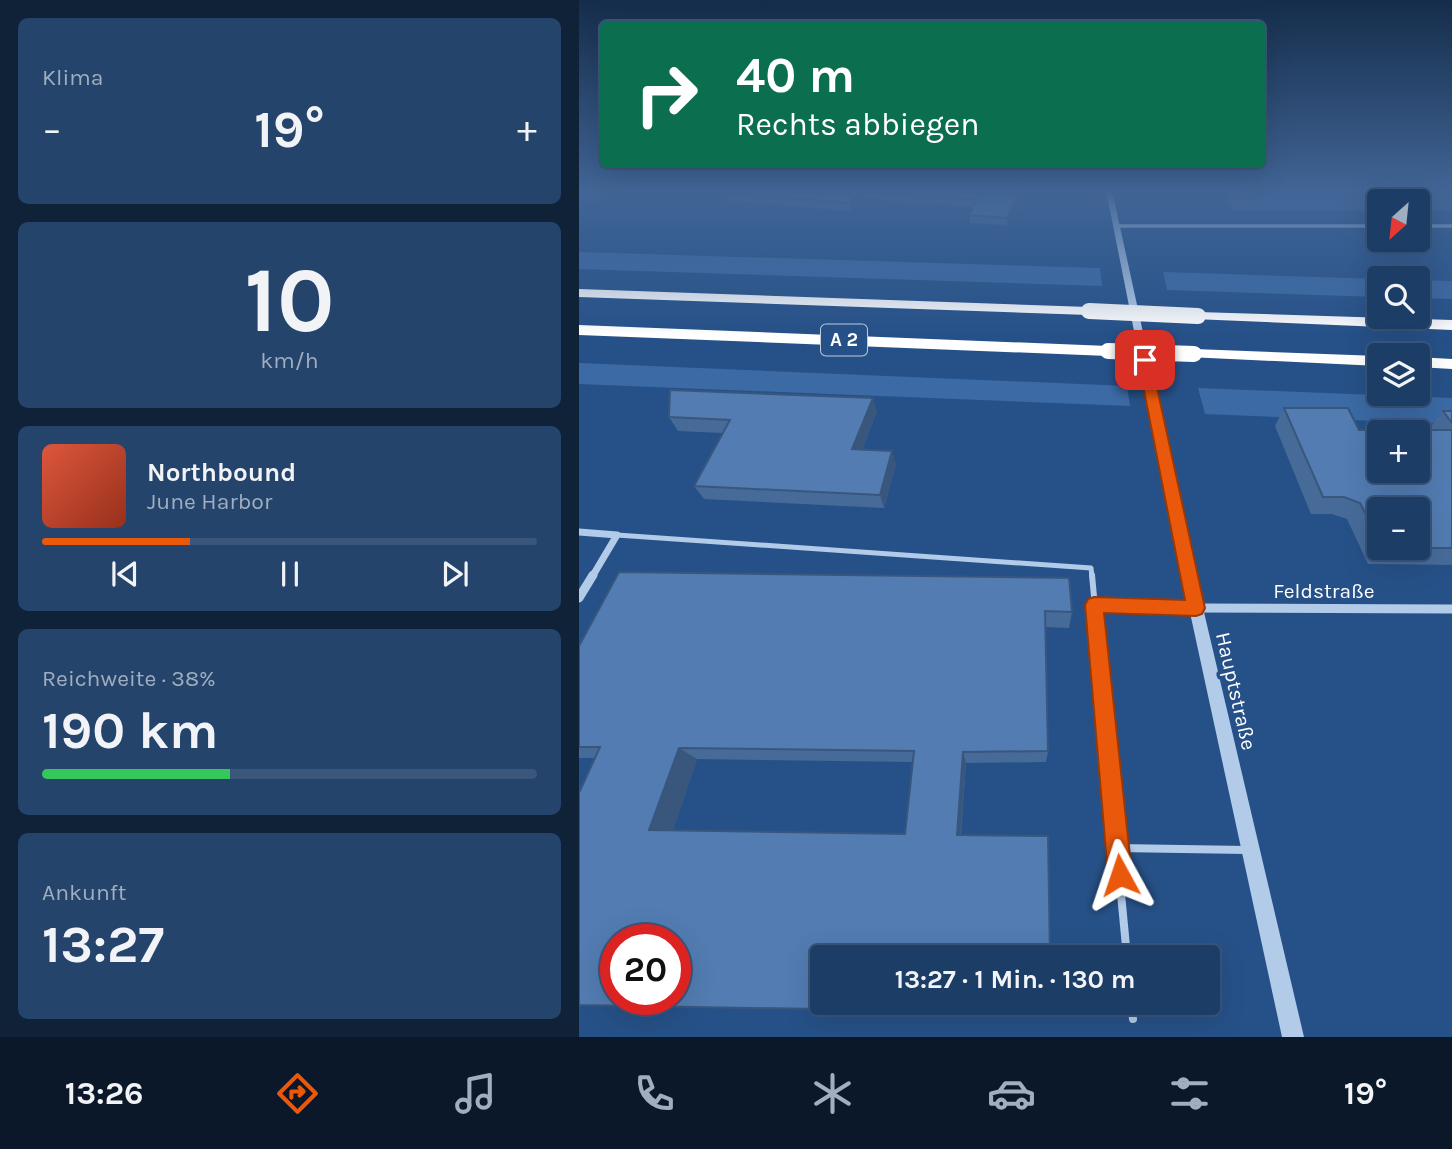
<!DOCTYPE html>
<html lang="de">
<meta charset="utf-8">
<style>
body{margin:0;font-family:Karla,sans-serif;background:#25446c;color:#f1f3f6;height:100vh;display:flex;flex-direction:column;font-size:26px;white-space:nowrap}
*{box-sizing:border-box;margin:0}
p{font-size:23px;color:#a0aebf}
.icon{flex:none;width:38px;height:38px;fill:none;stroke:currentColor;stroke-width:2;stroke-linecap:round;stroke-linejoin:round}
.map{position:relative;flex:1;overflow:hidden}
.sheet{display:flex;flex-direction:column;gap:18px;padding:18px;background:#0f2238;width:579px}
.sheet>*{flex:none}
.guide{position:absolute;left:21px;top:21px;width:665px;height:147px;border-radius:7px;box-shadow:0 7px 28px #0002,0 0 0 2px #3a567a;background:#0b6e4f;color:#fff;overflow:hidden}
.needle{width:46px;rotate:207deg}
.tools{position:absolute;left:788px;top:189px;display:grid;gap:14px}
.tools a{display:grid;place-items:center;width:63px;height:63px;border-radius:7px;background:#1c3d66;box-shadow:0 7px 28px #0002,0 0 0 2px #3a567a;font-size:35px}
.speed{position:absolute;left:21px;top:924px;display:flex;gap:14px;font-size:35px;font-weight:700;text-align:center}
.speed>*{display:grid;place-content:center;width:91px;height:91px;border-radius:50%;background:#1c3d66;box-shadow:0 7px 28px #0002,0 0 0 2px #3a567a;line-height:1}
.speed .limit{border:10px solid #d22;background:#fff;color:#111}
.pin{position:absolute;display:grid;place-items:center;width:60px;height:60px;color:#fff;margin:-30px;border-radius:14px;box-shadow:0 4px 10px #0006}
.me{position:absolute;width:77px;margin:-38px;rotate:355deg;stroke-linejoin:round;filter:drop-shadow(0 0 5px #0008)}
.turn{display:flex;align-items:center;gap:24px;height:147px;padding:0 21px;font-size:32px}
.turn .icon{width:91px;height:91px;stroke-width:2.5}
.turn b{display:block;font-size:49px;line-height:60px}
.big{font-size:52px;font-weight:700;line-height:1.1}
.sheet .card{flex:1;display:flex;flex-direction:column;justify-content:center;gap:10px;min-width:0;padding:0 24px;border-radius:10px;background:#25446c}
.sheet .dial{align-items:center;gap:0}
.dial b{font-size:91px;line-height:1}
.song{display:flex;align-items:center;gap:21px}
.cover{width:84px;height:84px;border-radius:10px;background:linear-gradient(135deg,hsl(10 70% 55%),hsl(10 70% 35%))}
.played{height:7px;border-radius:4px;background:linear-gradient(90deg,#ea580c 30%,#3a567a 30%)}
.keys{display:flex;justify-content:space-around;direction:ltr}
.heat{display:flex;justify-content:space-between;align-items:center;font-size:38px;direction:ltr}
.charge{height:10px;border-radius:5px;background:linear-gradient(90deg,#34c759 38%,#3a567a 0)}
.trip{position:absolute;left:231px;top:945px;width:410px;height:70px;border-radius:7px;background:#1c3d66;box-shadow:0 7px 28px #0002,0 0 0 2px #3a567a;font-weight:700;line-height:70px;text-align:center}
.dock{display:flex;height:112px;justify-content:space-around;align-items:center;background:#0b1829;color:#a0aebf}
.dock .icon{width:49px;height:49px}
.dock .on{color:#ea580c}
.dock b{font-size:32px;color:#f1f3f6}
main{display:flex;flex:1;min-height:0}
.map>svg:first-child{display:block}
</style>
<main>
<section class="sheet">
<div class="card"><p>Klima</p>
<div class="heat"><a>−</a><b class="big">19°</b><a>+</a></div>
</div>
<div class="card dial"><b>10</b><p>km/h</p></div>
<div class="card">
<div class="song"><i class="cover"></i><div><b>Northbound</b><p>June Harbor</p></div></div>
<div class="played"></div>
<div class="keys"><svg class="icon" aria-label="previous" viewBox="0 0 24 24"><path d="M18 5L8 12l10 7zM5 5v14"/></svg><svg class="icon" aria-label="pause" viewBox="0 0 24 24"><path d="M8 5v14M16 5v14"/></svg><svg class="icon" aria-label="next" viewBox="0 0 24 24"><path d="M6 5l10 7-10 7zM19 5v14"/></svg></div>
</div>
<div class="card"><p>Reichweite · 38%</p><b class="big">190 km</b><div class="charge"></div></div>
<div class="card"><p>Ankunft</p><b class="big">13:27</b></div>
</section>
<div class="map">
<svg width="873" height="1037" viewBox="0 0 873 1037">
<rect width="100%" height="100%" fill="#265188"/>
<path fill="#3b6aa5" d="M0 252 521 268 523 286 0 269Z
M584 272 800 279V297L588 290Z
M838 280 873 281V299L838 298Z
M0 363 548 386 551 406 0 384Z
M619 388 873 398V424L626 414Z"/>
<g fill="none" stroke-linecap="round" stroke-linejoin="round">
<path stroke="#b2cbe9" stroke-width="3.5" d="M502 190 530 191
M537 226H800
M838 226H873"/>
<path stroke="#b2cbe9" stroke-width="5" d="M38 535 512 568 513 577"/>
<path stroke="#b2cbe9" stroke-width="6" d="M513 575 532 780
M515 605 617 608"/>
<path stroke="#b2cbe9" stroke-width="8" d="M531 778 548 957
M538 848 668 850
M552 1003 554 1019"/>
<path stroke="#b2cbe9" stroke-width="7" d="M0 532 38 535 13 577"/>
<path stroke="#b2cbe9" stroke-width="9" d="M0 598 14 575
M618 608 873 609"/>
<path fill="#b2cbe9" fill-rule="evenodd" d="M527 190H533L624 608 725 1037H703L610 608Z"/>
<path fill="#fff" fill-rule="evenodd" d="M0 289 510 307 517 311 510 315 0 297Z
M619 312 873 320V330L614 319 612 316Z
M0 325 529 346 537 351 529 356 0 335Z
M615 349 800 356V366L609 357 607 354Z
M838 357 873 359V369L838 367Z"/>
<path stroke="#fff" stroke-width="16" d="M510 311 619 316
M529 351 615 354"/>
</g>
<path fill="#476b99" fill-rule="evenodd" d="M0 190H40L23 201 0 200Z
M149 190H439V196L428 225 391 223 390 215 395 207 283 198 272 211 147 200 145 193Z
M644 190H873V211H838V201H800V211L655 210Z
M705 408 780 430H851L850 429 864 411H873V565L789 564 768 519 753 514H732L696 426ZM800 509 838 548H800Z
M298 411 283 450 317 464 305 508 125 499 115 486 144 433 99 431 90 417Z
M40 572 493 612 490 628 466 627 469 751 467 762 387 763 382 835 0 1005 16 758H0V646ZM118 759 334 762 326 834 94 830Z"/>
<path fill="#39577d" d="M30 190H40L23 201 20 196Z
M439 190V196L428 225V218Z
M281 191 283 198 272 211 271 203Z
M294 398 298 411 278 463 273 449Z
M313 451 317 464 305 508 301 495Z
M100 748 118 759 92 837 70 830Z
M384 752 387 763 381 841 378 835Z"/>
<path fill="#527cb2" stroke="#39577d" stroke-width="2" fill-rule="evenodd" d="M0 190H30L20 196 0 195Z
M149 190H439L428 218 390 215 398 200 281 191 271 203 145 193Z
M659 190H873V193L660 192Z
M91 390 294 398 273 449 313 451 301 495 115 486 151 420 90 417Z
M705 408H769L780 430H873V548H804H838V509H800V539L781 503 765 497H744ZM800 432H838V471H800Z
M864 411H873V423Z
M40 572 490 578 493 612 466 611 469 751 384 752 378 835 469 836 471 957H243V1003H472V1013L0 1005V793L21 747H0V646ZM100 748 335 751 326 834 70 830ZM37 940H96V999H37Z"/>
<linearGradient id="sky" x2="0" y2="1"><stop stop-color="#152d4b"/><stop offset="0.57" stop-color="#416596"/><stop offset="1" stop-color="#416596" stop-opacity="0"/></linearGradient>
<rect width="873" height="335" fill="url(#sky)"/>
<path fill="#ea580c" stroke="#983908" stroke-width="2" d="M566 356 572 360 626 608 623 614 617 616 525 613 553 875 549 884 541 887 532 884 529 875 506 605 509 599 515 597 606 600 559 360Z"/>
<g text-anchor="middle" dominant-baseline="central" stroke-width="7" stroke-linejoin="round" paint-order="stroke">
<rect fill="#265188" stroke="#becbdb" stroke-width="2" x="242" y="324.5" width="46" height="31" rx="5"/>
<g font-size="19" font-weight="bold" fill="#fff">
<text x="265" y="340">A 2</text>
</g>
<g font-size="21" fill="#fff" stroke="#265188">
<text x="745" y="591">Feldstraße</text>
<text transform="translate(657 691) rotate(77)">Hauptstraße</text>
</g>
</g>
</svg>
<div class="tools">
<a><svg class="needle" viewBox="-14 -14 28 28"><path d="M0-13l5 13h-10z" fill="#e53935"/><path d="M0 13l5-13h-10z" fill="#a0aebf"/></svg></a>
<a><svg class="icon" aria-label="search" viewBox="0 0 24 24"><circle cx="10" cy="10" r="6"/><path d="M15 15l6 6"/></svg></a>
<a><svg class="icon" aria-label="layers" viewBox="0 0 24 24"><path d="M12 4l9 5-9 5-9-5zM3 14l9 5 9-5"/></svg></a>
<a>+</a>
<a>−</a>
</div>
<div class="speed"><div class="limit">20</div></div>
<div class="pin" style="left:566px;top:360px;background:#d93025"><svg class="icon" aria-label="arrive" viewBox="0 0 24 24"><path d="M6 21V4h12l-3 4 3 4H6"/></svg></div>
<svg class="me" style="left:541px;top:875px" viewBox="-20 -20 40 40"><path d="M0-17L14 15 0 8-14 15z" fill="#ea580c" stroke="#fff" stroke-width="4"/></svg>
<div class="trip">13:27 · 1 Min. · 130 m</div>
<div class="guide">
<div class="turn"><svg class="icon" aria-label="right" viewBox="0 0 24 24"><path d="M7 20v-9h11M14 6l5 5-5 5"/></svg><div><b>40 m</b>Rechts abbiegen</div></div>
</div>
</div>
</main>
<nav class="dock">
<b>13:26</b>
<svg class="icon on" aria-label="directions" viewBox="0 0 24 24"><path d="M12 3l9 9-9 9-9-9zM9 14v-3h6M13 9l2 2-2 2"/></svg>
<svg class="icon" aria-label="music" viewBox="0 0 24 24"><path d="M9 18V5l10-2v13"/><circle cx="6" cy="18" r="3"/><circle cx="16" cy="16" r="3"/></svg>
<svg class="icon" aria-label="phone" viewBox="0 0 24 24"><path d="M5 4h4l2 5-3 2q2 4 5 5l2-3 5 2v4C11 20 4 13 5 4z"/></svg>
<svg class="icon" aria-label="climate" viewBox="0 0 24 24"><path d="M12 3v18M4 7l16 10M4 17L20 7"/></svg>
<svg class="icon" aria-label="car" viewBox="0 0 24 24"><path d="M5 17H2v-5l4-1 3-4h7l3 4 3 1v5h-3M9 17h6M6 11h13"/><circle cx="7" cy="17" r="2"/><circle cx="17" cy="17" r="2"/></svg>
<svg class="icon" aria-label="filters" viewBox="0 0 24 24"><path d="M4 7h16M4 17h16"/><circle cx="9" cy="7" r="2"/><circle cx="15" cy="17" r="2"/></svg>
<b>19°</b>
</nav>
